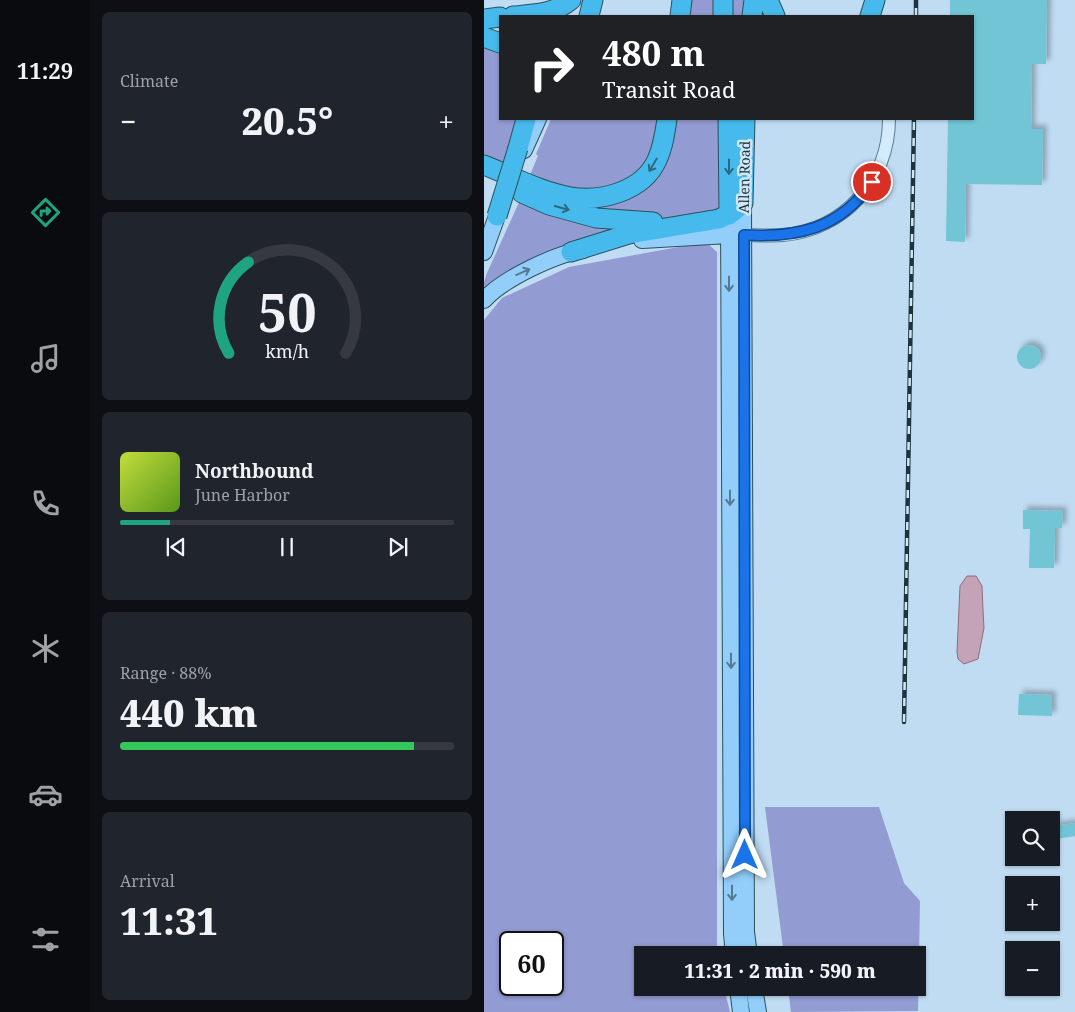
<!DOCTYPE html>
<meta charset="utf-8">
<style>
body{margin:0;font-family:"Noto Serif",serif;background:#20242c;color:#f1f3f6;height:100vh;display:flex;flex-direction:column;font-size:19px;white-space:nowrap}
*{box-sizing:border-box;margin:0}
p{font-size:16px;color:#9ea1a6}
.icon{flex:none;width:28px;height:28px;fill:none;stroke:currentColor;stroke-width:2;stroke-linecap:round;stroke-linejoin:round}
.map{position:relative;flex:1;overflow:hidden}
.panel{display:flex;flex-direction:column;gap:12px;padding:12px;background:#0d0f14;width:394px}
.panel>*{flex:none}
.guide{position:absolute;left:15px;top:15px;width:475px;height:105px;border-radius:0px;box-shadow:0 1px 4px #0004;background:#202124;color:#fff;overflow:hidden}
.fabs{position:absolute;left:521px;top:811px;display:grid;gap:10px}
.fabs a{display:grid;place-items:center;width:55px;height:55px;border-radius:0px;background:#171b24;box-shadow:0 1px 4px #0004;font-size:25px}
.speed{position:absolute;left:15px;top:931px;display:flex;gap:10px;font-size:25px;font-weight:700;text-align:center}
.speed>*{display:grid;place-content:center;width:65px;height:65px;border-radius:50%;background:#171b24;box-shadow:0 1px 4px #0004;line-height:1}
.speed .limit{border:2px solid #111;border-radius:8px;background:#fff;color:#111}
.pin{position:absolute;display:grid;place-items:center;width:42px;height:42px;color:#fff;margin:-21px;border:2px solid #fff;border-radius:50%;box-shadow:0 1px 5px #0007}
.me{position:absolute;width:55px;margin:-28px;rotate:0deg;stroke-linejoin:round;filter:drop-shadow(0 0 4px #0008)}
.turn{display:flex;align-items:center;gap:18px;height:105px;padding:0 20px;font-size:22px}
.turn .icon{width:65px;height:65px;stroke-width:2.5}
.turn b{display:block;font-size:35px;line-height:42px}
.big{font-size:38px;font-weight:800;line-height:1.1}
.panel .widget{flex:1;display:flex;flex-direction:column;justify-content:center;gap:8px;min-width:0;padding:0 18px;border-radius:8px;background:#20242c}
.panel .dial{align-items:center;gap:0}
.dial svg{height:130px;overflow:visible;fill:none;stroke:#363941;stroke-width:7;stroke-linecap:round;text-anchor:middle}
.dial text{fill:#f1f3f6;stroke:none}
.song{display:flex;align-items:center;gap:15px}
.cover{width:60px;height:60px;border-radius:8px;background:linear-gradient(135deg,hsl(70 70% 55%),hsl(90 70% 35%))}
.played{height:5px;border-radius:2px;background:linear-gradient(90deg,#1ea481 15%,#363941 15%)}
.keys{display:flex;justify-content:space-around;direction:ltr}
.heat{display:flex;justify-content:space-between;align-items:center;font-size:28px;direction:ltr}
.charge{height:8px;border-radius:4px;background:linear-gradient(90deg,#34c759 88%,#363941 0)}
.trip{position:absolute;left:150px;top:946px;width:292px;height:50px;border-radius:0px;background:#171b24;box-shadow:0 1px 4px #0004;font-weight:800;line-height:50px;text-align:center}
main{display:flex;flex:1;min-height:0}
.tabs{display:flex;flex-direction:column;width:90px;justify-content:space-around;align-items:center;background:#090b0e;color:#9ea1a6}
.tabs .icon{width:35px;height:35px}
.tabs .current{color:#1ea481}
.tabs b{font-size:22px;color:#f1f3f6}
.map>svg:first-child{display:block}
</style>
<main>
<nav class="tabs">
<b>11:29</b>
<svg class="icon current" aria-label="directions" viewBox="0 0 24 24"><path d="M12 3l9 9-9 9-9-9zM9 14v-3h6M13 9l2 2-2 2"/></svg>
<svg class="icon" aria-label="music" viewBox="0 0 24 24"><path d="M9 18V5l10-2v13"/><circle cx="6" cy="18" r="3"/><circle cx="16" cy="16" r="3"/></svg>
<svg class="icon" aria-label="phone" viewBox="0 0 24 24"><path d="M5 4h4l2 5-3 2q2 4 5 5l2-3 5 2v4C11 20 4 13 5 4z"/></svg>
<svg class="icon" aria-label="climate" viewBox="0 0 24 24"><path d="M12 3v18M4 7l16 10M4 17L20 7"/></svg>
<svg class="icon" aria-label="car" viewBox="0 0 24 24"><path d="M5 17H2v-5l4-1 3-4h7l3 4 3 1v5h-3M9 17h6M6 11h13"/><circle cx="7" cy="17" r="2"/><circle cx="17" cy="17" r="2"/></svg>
<svg class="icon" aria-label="filters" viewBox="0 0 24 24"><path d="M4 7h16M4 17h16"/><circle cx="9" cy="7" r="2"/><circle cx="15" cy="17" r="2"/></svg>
</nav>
<section class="panel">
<div class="widget"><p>Climate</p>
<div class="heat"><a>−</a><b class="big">20.5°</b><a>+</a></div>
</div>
<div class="widget dial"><svg viewBox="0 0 100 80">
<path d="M14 69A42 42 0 1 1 86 69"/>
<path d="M14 69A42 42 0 0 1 26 13" stroke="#1ea481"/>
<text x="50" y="56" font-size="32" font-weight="700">50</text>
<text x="50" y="72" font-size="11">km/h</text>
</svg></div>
<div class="widget">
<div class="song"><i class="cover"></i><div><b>Northbound</b><p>June Harbor</p></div></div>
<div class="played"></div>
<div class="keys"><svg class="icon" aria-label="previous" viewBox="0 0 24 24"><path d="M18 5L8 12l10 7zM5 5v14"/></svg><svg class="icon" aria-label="pause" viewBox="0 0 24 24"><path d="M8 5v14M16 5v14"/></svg><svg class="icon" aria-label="next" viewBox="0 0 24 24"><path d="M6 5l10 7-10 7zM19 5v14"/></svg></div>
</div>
<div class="widget"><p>Range · 88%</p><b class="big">440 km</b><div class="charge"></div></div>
<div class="widget"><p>Arrival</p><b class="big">11:31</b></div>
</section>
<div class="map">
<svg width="592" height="1012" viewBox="0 0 592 1012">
<defs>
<filter id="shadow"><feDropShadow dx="4" dy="-4" stdDeviation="2.5" flood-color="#0004"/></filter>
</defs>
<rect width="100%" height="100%" fill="#c0dcf3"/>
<path fill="#929bd2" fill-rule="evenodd" d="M206 0H233L234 16H204Z
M245 0H261L259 16H245Z
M0 44 16 51V119H35L31 133 18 166 0 158Z
M67 119H179L164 162 146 182 97 193 45 177 54 156 52 154Z
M190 119H238V210L198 219 140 218 84 202 140 197Z
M37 198 143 225 0 293V282L3 273Z
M222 242 233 252V955H159V988H240L246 1012H0V320L18 298 85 267ZM26 942H69V985H26Z
M281 807H395L420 883 436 901 434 1011 307 1012 304 988H434V955H300Z"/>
<path fill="#c4a3b6" stroke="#94697f" d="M483 576H492L498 586 499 610 500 628 494 659 480 664 474 659 473 652 476 586Z"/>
<path fill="#71c5d5" filter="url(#shadow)" d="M466 0H563L562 64H548L547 129H559L558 185 482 184 481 242 462 241 464 119H489V16H466Z
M533 357a12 12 0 1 1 24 0a12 12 0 1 1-24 0Z
M539 510 579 511 578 528H571L570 568H545L546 529H539Z
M535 694 568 695V716L534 715Z
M592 823V836L571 839 570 826Z"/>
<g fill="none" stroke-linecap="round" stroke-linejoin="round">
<g stroke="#557f8e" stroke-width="14">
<path id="minor" d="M252 235C267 235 283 236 299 235 360 230 405 180 405 119"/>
</g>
<g stroke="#2a515b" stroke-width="18">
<path id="major" d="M40 150 54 119
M259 203 262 932 265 955
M245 215 248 934 250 955
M158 240 245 235
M0 252 13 216
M0 300C19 279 71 254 99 250
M254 988 257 1012
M270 988 274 1012"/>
</g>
<g stroke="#2a515b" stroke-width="21">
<path id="highway" d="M239 0V16
M284 0 291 16
M29 16C50 14 70 14 87 0
M105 16 109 0
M196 16 198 0
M268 16 270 0
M386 16 391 0
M0 19 16 17
M0 37 16 43
M244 119 245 215
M34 148 42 119
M0 165C28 176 57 192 87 197 118 202 159 191 173 160 179 147 181 133 183 119
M38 193 65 205 112 218 169 222
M87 252 145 234 235 219 249 212 259 203 261 119"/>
</g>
<use href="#minor" stroke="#d4ebfd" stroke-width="12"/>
<use href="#major" stroke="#93cefb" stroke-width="16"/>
<use href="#highway" stroke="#46baec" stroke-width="19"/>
<g stroke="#1c353c" stroke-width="4.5">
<path id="rail" d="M432 16V0
M420 722 430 119"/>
</g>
<use href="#rail" stroke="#d0e7f9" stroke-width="2.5" stroke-dasharray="8" stroke-linecap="butt"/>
<g stroke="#2a515b" stroke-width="21" stroke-linecap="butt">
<path id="highway-bridge" d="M13 216 34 148"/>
</g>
<use href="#highway-bridge" stroke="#46baec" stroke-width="19"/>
</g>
<defs><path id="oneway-shaft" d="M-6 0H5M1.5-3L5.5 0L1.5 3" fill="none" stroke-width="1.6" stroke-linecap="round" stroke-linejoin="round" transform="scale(1.25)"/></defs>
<g stroke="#2d6a82">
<use href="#oneway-shaft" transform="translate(169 165) rotate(121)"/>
<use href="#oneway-shaft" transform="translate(245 167) rotate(90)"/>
<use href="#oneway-shaft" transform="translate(78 208) rotate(16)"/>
</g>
<g stroke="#527a92">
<use href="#oneway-shaft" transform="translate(39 272) rotate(-24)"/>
<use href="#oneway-shaft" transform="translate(245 284) rotate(90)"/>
<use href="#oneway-shaft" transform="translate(246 498) rotate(90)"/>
<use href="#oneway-shaft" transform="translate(247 661) rotate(90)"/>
<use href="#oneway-shaft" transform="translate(248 893) rotate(90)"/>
</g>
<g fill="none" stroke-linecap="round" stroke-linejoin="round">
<g stroke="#114b97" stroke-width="12">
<path id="route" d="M261 855 260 235C313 238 356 229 388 182"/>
</g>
<use href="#route" stroke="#1a73e8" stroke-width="9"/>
</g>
<g text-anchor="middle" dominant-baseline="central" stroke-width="5" stroke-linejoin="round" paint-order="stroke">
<g font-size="14" fill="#1c353c" stroke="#d0e7f9">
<text transform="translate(260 177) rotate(-89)">Allen Road</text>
</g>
</g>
</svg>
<div class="fabs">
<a><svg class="icon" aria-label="search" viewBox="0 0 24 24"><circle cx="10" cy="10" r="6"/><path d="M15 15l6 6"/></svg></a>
<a>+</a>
<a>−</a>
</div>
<div class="speed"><div class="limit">60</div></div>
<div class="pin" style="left:388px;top:182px;background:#d93025"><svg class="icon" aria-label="arrive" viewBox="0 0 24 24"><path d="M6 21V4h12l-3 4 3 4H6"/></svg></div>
<svg class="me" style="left:261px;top:855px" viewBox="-20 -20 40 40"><path d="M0-17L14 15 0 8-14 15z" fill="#1a73e8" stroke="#fff" stroke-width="4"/></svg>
<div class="trip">11:31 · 2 min · 590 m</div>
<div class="guide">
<div class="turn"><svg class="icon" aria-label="right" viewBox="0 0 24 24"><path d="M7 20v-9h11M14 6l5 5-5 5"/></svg><div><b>480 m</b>Transit Road</div></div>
</div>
</div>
</main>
